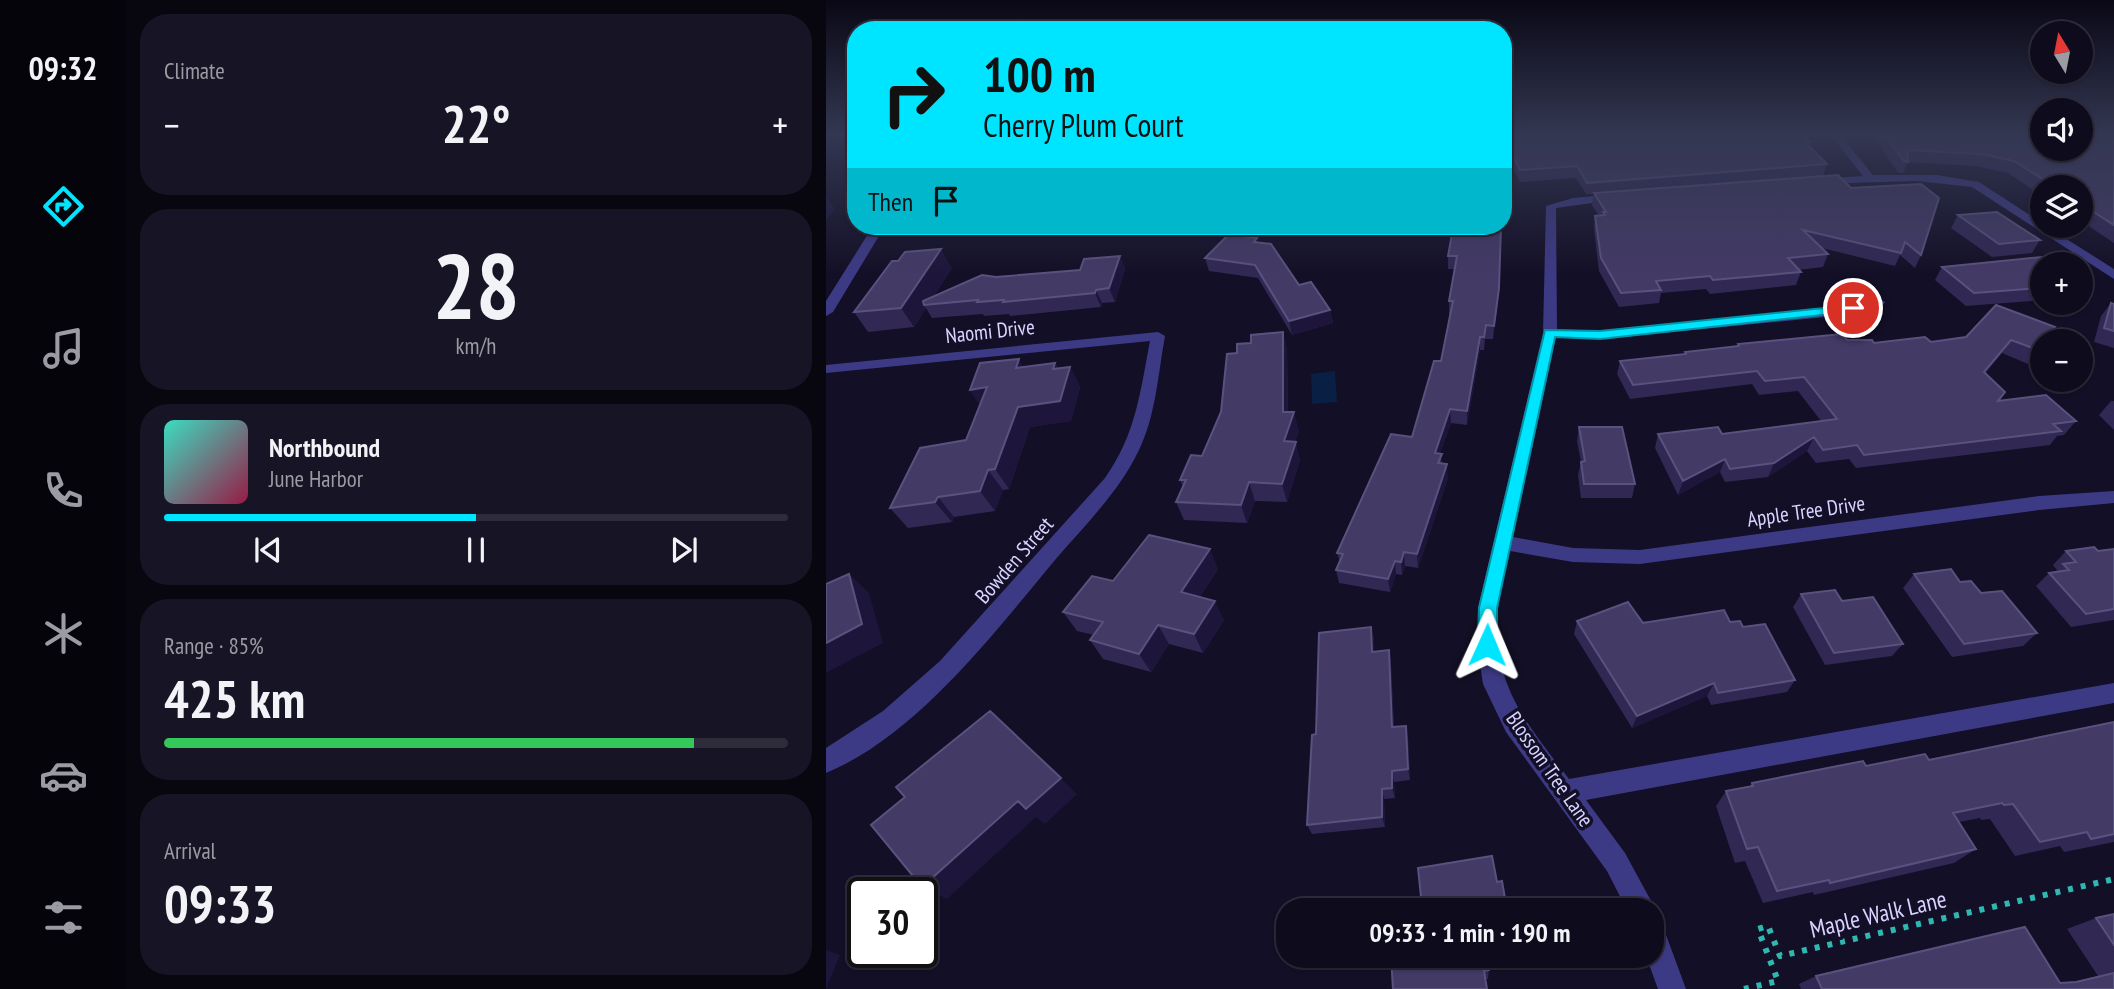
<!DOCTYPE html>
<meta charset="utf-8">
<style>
body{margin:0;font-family:"PT Sans Narrow",sans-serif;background:#171425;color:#f1f3f6;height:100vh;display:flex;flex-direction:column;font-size:26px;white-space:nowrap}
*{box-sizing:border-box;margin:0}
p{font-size:23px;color:#9b9ba3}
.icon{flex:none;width:38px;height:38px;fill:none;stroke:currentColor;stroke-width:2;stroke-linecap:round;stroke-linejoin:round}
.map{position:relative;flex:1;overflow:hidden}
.panel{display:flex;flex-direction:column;gap:14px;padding:14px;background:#08060f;width:700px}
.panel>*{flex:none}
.banner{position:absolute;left:21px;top:21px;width:665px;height:214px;border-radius:28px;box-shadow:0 2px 5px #0004,0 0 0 2px #2e2b3b;background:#00e5ff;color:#111;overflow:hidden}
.needle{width:46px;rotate:350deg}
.controls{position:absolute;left:1204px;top:21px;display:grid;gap:14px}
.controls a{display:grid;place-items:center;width:63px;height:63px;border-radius:50%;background:#0e0b1c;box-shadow:0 2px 5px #0004,0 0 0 2px #2e2b3b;font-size:35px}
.speed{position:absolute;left:21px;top:877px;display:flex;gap:14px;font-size:35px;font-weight:700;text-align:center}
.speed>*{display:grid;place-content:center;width:91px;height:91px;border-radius:50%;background:#0e0b1c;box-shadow:0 2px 5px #0004,0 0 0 2px #2e2b3b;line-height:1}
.speed .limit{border:4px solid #111;border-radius:10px;background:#fff;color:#111}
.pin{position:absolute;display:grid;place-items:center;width:60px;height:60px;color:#fff;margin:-30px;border:4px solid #fff;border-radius:50%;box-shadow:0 2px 7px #0007}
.me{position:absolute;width:77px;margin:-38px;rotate:1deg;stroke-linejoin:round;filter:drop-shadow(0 0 5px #0008)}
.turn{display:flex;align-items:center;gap:24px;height:147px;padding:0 21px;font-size:32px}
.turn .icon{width:91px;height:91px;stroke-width:2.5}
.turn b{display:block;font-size:49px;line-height:60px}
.then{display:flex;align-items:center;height:66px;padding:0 21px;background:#0003;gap:14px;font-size:26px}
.big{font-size:52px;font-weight:700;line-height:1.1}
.panel .card{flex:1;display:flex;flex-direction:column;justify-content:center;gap:10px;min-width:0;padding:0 24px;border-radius:28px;background:#171425}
.panel .dial{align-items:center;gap:0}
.dial b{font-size:91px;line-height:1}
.song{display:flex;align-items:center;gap:21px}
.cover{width:84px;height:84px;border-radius:10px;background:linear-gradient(135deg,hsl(170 70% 55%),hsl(340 70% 35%))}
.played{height:7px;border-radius:4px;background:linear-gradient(90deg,#00e5ff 50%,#2e2b3b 50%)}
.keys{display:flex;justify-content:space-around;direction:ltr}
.heat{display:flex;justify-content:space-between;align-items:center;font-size:38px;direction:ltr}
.charge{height:10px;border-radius:5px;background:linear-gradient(90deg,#34c759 85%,#2e2b3b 0)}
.trip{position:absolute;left:450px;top:898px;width:388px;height:70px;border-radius:28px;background:#0e0b1c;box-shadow:0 2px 5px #0004,0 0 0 2px #2e2b3b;font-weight:700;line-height:70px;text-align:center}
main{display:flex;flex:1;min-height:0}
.dock{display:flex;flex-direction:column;width:126px;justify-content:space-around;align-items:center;background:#06040b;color:#9b9ba3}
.dock .icon{width:49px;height:49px}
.dock .current{color:#00e5ff}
.dock b{font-size:32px;color:#f1f3f6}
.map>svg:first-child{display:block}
</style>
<main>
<nav class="dock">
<b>09:32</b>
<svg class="icon current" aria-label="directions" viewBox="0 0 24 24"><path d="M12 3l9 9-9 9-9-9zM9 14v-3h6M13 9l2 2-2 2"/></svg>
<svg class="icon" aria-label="music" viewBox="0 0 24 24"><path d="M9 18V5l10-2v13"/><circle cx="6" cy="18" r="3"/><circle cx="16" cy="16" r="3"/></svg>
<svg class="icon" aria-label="phone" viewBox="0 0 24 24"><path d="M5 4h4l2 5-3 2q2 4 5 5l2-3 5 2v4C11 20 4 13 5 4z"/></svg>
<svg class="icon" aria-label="climate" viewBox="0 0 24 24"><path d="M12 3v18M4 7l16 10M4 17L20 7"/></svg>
<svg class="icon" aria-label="car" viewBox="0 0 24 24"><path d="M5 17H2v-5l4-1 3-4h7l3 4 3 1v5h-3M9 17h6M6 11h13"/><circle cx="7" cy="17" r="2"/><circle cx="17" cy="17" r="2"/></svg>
<svg class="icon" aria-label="filters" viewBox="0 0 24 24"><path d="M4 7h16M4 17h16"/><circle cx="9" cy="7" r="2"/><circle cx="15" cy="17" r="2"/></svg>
</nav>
<section class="panel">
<div class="card"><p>Climate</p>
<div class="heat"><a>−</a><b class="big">22°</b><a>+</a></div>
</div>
<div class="card dial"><b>28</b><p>km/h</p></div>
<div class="card">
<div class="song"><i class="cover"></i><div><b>Northbound</b><p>June Harbor</p></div></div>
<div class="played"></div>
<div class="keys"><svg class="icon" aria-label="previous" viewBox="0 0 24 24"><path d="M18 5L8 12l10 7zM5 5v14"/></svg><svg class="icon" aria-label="pause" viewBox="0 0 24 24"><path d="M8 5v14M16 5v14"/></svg><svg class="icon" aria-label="next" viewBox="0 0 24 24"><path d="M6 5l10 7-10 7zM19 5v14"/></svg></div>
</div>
<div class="card"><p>Range · 85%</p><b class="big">425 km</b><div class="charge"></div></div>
<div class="card"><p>Arrival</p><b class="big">09:33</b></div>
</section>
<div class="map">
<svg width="1288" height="989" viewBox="0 0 1288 989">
<rect width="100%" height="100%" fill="#130f26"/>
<path fill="#0a1f44" d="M509 371 511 402 486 404 485 374Z"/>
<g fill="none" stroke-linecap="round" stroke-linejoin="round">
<path stroke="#2fb8b0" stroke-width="6" stroke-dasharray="5 8" stroke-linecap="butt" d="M918 989 952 981 932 929 942 926 954 956 1288 879"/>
<path fill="#3d3a85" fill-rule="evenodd" d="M1005 135H1014L1047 175H1111L1153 182 1216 223V226H1220L1288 269V279L1146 187 1091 181 989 184 988 182 993 179 1037 176Z
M791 194 796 197 795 199 730 208 731 329 774 331 1000 309 1052 298 1059 302 1057 305 1000 317 774 339 730 337 687 537 747 548 814 550 1213 496 1288 491V503L1213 510 814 564 747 562 684 551C680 570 674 590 672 610 666 686 700 722 743 779L1288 683V703L760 800 799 853 830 910 826 918V910H801L781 871 680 732 657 684 651 645 652 608 717 333 720 206 747 198Z
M47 226H59L7 312 0 316V301Z
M332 332 339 336C332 374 330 415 313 450 293 492 259 525 229 560 168 633 90 736 0 773V748L57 711 114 661 279 478C310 434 314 393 324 341L0 373V365Z
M826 920 836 924 860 989H832L820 956H826Z"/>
</g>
<path fill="#312854" d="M677 135 984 142 982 146 1001 164 997 176 1012 175 1095 255 1089 268 1074 255 1069 266 996 248 1002 254 997 267 973 270 975 272 970 285 884 294 880 289 835 293 833 303 793 307 773 271 768 229 769 216H773L766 205 768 194H760L750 178 694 182 677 149Z
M1047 135H1288V243L1255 221V187H1216V196L1182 173 1150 166 1082 162 1077 173H1072Z
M1132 215 1214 240 1206 253 1166 257 1125 228Z
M626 234 672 301 667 339H659L658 350H654L641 425 625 423 614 453 616 463 622 478 592 568 579 566 576 575 570 574 564 592 513 583 510 570 514 562 511 553 586 437 615 361 624 314H623V301L629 269H622V256Z
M432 242 473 285 504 310 507 323 466 335 432 278 383 271 379 258Z
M294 256 299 269 289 302 276 303 275 307 184 316 183 314 158 316 157 314 106 318 100 308 88 327 42 332 28 312 126 268 108 296 170 277 254 270Z
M1216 264V300L1140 306 1109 280 1116 267Z
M1285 303 1288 304V348L1268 342 1275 316Z
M1170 305 1216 345 1202 364 1176 353 1159 374 1173 401 1250 421 1238 435 1231 436 1224 445 1030 468 1023 459 990 463 981 451 942 477 899 482 894 472 852 495 829 448 832 434H896L995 421 972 391 933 395 926 384 804 399 791 374 794 361 859 354V352L911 347 912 344 1021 340 1048 343 1105 342 1140 337Z
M457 332 461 350 462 412 473 431 469 442 474 460 461 502 429 501 421 523 358 520 350 502 357 487 354 480 376 456 395 412 411 353 425 343Z
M229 363 232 368 244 367 254 387 245 421 204 427 183 489 177 490 169 511 128 517 126 522 82 528 64 508 140 440 154 405 144 390 198 367Z
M1285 401H1288V430L1273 415Z
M753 427 809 484 806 498H755L752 475 755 462 751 441Z
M1288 549V620L1245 627 1210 586 1223 573 1230 572 1231 570 1227 565 1240 551H1272Z
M392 569 374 597 398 620 377 653 343 644 325 672 277 659 264 640 268 635 251 631 237 612 287 581Z
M1088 574 1134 582 1155 593 1211 633 1197 646 1126 657 1077 588Z
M975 594 1016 601 1077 644 1066 656 999 665 967 607Z
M751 621 904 622 917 627 969 680 961 692 885 705 881 696 806 728 748 634Z
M545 627 548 640V652L563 650 565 663 568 727 582 737 584 780 568 782 569 798 558 799 559 827 486 834 481 825 490 734Z
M1288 722V842L1238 852 1234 846 1189 856 1164 819 1155 820 1154 818 1133 822 1150 849 1128 863 988 895 987 892 937 903 919 861 909 863 890 806 900 791 923 787 926 783 1040 766 1103 760Z
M1288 914V989H975L973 984 990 976 1234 983 1250 982 1272 976 1241 929 1270 918Z
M565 956H684L662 960 663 970 662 979H659Z"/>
<path fill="#1d163a" d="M0 197 9 209 0 221Z
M115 249 126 268 103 304 98 305 100 309 88 327 75 308Z
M294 256 299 269 289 302 283 288Z
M673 288 672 301 667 339 668 326Z
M270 290 276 303 275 307 269 293Z
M504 310 507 323 466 335 463 321Z
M457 332 461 350 462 430 457 412Z
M654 337V350L641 425V411Z
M1185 340 1176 353 1149 386 1158 372Z
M193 359 204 379 190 368Z
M229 363 239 383 244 367 254 387 245 421 204 427 183 489 169 469 192 407 227 369Z
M161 387 157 410 144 390Z
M624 409 625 423 610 466 609 453Z
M468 412 473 431 463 460 458 441Z
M988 437 981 451 942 477 948 463Z
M470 442 474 460 461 502 456 484Z
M899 459 894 472 852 495 857 481Z
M621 464 622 478 592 568 591 554Z
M162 470 177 490 169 511 154 491Z
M423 482 429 501 421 523 415 505Z
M112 497 128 517 126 522 109 502Z
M384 549 392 569 365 611 355 592Z
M578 552 579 566 576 575 575 562Z
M569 561 570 574 564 592 562 579Z
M23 574 43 593 57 643 0 673V643Z
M389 601 398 620 377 653 368 634Z
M332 625 343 644 325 672 313 654Z
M545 627 548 640V665L546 652Z
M563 650 565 663 568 739 566 727Z
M888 683 881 696 806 728 811 716Z
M164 711 251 794 219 824 210 817 121 899 96 887Z
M580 726 582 737 584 780 582 769Z
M566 771 568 782 569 798 566 788Z
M556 789 558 799 559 827 556 817Z
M0 950 14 955 0 989Z"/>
<path fill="#433a66" stroke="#5a527e" stroke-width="2" d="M677 135H977L984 142H979L1001 164 761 183 751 166 694 170Z
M1059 135H1216V149H1255V135H1288V225L1255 204V187H1229L1188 161 1156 154 1081 150 1082 162 1078 161Z
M1012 175 1025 188 1095 184 1113 198 1095 255 1079 242 1075 253 977 230 1002 254 962 258 975 272 887 280 884 276 830 281 835 290 795 293 775 258 769 216 779 215 777 212H780L768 193Z
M1171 212 1214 240 1173 244 1132 215Z
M634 226H675L673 288 668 326 660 325 658 337H654L641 411 624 409 609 453 616 454 612 463 621 464 591 554 578 552 575 562 569 561 562 579 510 570 517 554 511 553 565 434 586 437 608 361H615L627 301H623L631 256H622L626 234H633Z
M403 234 431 238 428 242 445 244 473 285 485 282 504 310 463 321 429 265 379 258Z
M115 249 75 308 28 312 66 261H72L79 252Z
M294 256 283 288 270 290 269 293 177 302 178 300 151 302 152 300 98 305 97 301 156 275 170 277 254 270 258 259Z
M1216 257 1226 264H1216V288L1148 293 1116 267Z
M1285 303 1288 304V331L1278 328Z
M1170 305 1229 327 1218 341H1216V344L1212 350 1185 340 1158 372 1179 392 1172 401 1220 395 1250 421 1227 424 1235 431 1038 455 1031 445 997 450 988 437 948 463 904 469 899 459 857 481 832 434 892 427 896 434 1011 419 978 377 939 381 931 371 807 385 794 361 860 354 859 352 913 346 912 344 1016 334 1021 340H1046L1048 343 1099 337 1105 342 1140 337Z
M457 332V412H468L458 441 470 442 456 484 423 482 415 505 350 502 360 480H354L365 455 376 456 395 412 401 354 411 353V344L425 343V335Z
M193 359 190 368 229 363 227 369 244 367 234 401 192 407 169 469 162 470 154 491 112 497 109 502 64 508 94 448 140 440 161 387 144 390 154 363Z
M753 427H796L809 484H758L755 462 759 461Z
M323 535 384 549 355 592 389 601 368 634 332 625 313 654 264 640 277 622 237 612 266 576 287 581Z
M1268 547 1272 551 1288 549V609L1260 614 1223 573 1243 570 1237 564 1250 562 1240 551Z
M1125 569 1134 582 1145 581 1155 593 1176 591 1211 633 1138 644 1088 574Z
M23 574 36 624 0 643V584Z
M1009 590 1016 601 1047 597 1077 644 1008 653 975 594Z
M802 602 817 623 898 610 904 622 914 621 917 627 939 624 969 680 892 693 888 683 811 716 751 621Z
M545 627 546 652 563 650 566 727 580 726 582 769 566 771V788L556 789V817L481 825 486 735 490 734 493 633Z
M164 711 235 778 200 809 192 801 96 887 45 825 79 797 70 787Z
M1288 722V834L1265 839 1261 832 1214 842 1187 804 1178 805 1176 803 1127 813 1150 849 1004 883 1003 880 951 891 932 847 921 849 900 791 927 786 926 783 1037 761 1040 766 1099 754 1103 760Z
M666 856 671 882 676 881 681 910H562L561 903 595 897 592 868Z
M1288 914V945L1270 918Z
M1199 927 1234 983 1250 982 1288 973V989H996L990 976Z
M565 956H661L663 970 658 971 661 989H567Z"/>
<linearGradient id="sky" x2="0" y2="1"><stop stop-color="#0a0815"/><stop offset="0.49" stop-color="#333752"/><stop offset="1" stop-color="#333752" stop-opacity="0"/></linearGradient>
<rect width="1288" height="274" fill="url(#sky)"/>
<path fill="#00e5ff" stroke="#0095a6" stroke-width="2" d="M1027 305 1033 308 1032 311 774 339 729 337 671 608V645L668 651 661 653 655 651 652 645 653 608 719 330 774 331Z"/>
<g text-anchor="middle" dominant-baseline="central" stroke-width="7" stroke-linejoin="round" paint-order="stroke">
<g font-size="21" fill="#d9d4ff" stroke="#130f26">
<text transform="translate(164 331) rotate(-6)">Naomi Drive</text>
<text transform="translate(980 511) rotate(-8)">Apple Tree Drive</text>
<text transform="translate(188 560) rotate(-49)">Bowden Street</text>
<text transform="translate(724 769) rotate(55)">Blossom Tree Lane</text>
</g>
<g font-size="24" fill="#d9d4ff" stroke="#130f26">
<text transform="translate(1052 914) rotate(-13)">Maple Walk Lane</text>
</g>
</g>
</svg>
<div class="controls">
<a><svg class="needle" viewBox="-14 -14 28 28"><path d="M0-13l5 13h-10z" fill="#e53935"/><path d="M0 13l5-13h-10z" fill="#9b9ba3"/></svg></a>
<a><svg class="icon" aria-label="sound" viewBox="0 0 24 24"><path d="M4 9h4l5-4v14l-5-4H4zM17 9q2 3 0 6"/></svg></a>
<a><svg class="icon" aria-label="layers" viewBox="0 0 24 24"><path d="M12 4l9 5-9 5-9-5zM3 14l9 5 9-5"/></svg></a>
<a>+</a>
<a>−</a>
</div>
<div class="speed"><div class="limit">30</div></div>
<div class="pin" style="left:1027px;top:308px;background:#d93025"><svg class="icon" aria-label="arrive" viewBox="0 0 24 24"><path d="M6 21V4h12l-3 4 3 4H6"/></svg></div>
<svg class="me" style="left:661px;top:645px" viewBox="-20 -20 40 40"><path d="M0-17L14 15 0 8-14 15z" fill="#00e5ff" stroke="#fff" stroke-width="4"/></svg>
<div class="trip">09:33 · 1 min · 190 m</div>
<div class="banner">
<div class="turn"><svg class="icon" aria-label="right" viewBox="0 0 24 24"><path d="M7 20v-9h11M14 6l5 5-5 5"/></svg><div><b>100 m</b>Cherry Plum Court</div></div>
<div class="then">Then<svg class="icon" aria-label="arrive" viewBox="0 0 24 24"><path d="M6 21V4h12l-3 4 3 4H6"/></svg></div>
</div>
</div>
</main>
